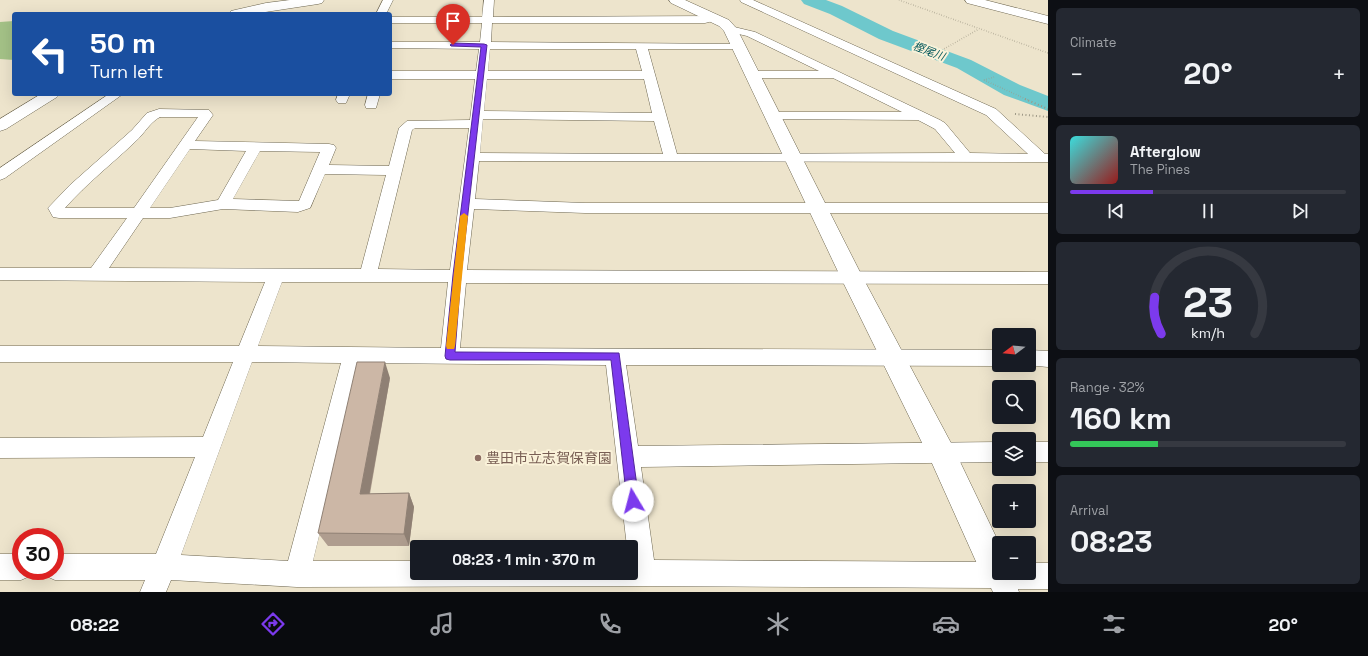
<!DOCTYPE html>
<meta charset="utf-8">
<style>
body{margin:0;font-family:"Space Grotesk","Noto Sans JP",sans-serif;background:#242831;color:#f1f3f6;height:100vh;display:flex;flex-direction:column;font-size:15px;white-space:nowrap}
*{box-sizing:border-box;margin:0}
p{font-size:13px;color:#9ea1a6}
.icon{flex:none;width:22px;height:22px;fill:none;stroke:currentColor;stroke-width:2;stroke-linecap:round;stroke-linejoin:round}
.map{position:relative;flex:1;overflow:hidden}
.panel{display:flex;flex-direction:column;gap:8px;padding:8px;background:#0d0f14;width:320px}
.panel>*{flex:none}
.hud{position:absolute;left:12px;top:12px;width:380px;height:84px;border-radius:4px;box-shadow:0 4px 16px #0002;background:#1a4fa0;color:#fff;overflow:hidden}
.needle{width:26px;rotate:254deg}
.tools{position:absolute;left:992px;top:328px;display:grid;gap:8px}
.tools a{display:grid;place-items:center;width:44px;height:44px;border-radius:4px;background:#171b24;box-shadow:0 4px 16px #0002;font-size:20px}
.speed{position:absolute;left:12px;top:528px;display:flex;gap:8px;font-size:20px;font-weight:700;text-align:center}
.speed>*{display:grid;place-content:center;width:52px;height:52px;border-radius:50%;background:#171b24;box-shadow:0 4px 16px #0002;line-height:1}
.speed .limit{border:6px solid #d22;background:#fff;color:#111}
.pin{position:absolute;display:grid;place-items:center;width:34px;height:34px;color:#fff;margin:-41px -17px;border-radius:50% 50% 50% 0;rotate:-45deg;box-shadow:0 0 4px #0007}
.pin .icon{rotate:45deg}
.me{position:absolute;width:44px;margin:-22px;rotate:352deg;stroke-linejoin:round;filter:drop-shadow(0 0 3px #0008)}
.turn{display:flex;align-items:center;gap:14px;height:84px;padding:0 12px;font-size:18px}
.turn .icon{width:52px;height:52px;stroke-width:2.5}
.turn b{display:block;font-size:28px;line-height:34px}
.big{font-size:30px;font-weight:800;line-height:1.1}
.panel .widget{flex:1;display:flex;flex-direction:column;justify-content:center;gap:6px;min-width:0;padding:0 14px;border-radius:6px;background:#242831}
.panel .dial{align-items:center;gap:0}
.dial svg{height:104px;overflow:visible;fill:none;stroke:#363941;stroke-width:7;stroke-linecap:round;text-anchor:middle}
.dial text{fill:#f1f3f6;stroke:none}
.song{display:flex;align-items:center;gap:12px}
.cover{width:48px;height:48px;border-radius:6px;background:linear-gradient(135deg,hsl(180 70% 55%),hsl(0 70% 35%))}
.played{height:4px;border-radius:2px;background:linear-gradient(90deg,#7c3aed 30%,#363941 30%)}
.keys{display:flex;justify-content:space-around;direction:ltr}
.heat{display:flex;justify-content:space-between;align-items:center;font-size:22px;direction:ltr}
.charge{height:6px;border-radius:3px;background:linear-gradient(90deg,#34c759 32%,#363941 0)}
.trip{position:absolute;left:410px;top:540px;width:228px;height:40px;border-radius:4px;background:#171b24;box-shadow:0 4px 16px #0002;font-weight:800;line-height:40px;text-align:center}
.tab-bar{display:flex;height:64px;justify-content:space-around;align-items:center;background:#090b0e;color:#9ea1a6}
.tab-bar .icon{width:28px;height:28px}
.tab-bar .active{color:#7c3aed}
.tab-bar b{font-size:18px;color:#f1f3f6}
main{display:flex;flex:1;min-height:0}
.map>svg:first-child{display:block}
</style>
<main>
<div class="map">
<svg width="1048" height="592" viewBox="0 0 1048 592">
<rect width="100%" height="100%" fill="#ede4cc"/>
<path fill="#a4c287" d="M14 21V60L0 59V22Z"/>
<g fill="none" stroke-linecap="round" stroke-linejoin="round">
<path fill="#6ec8cc" fill-rule="evenodd" d="M801 0H826L842 6 893 31 971 60 1020 85 1048 96V111L1004 95 957 68 879 39 830 14 804 4Z"/>
<g stroke="#6e6751" stroke-width="1">
<path id="street" d="M383 0H393L386 14H376Z
M484 0H494L493 17 717 16 718 18 717 20 705 23H492L491 42 742 44 744 46 742 48 738 49H648L677 154 955 153 935 129 918 120 768 119 766 116 768 113 773 112H902L833 78H749L747 75 749 72 753 71H819L747 36 726 31 725 29 726 27 730 26 755 32 940 120 945 123 970 153 1028 154 986 115 741 2 740 0H753L996 109 1045 154H1048V162L479 161 475 199 585 203H1048V213H585L474 209 467 270 1048 272V284L466 283 460 348 999 350V365H1002L999 366 626 365 638 446 999 442V462L641 467 654 560 998 562 999 573H1029V563H1048V589H1018L1019 592H993L991 588 643 586 297 587 171 580 166 592H140L145 580H55L46 576 44 571H55V554H156L195 457 0 458V438L203 437 233 362H0V346H239L265 282 0 280V268H91L127 218H59L53 217 48 208 70 185 132 130 147 113 159 109 209 110 213 115 195 141 329 144 334 145 336 148 329 165 389 166 399 128 407 121 470 120 475 79H390V71H476L479 49 390 48V42H480L482 23H390V17H482ZM490 49H636L642 71H488ZM487 79H644L652 113 484 111ZM160 117H198L134 208H65C87 183 112 164 136 141 144 134 150 122 160 117ZM483 119 654 121 663 154 480 153ZM415 128H469L450 270 378 269 412 130ZM190 149 246 151 218 200 170 208H150ZM260 151 320 152 299 201 233 199ZM325 174 386 175 361 269 109 268 143 218H170L223 209 298 212 310 208ZM282 282H448L441 348 258 346ZM252 362 341 363 288 561 181 555ZM361 363 606 365 627 547H631V573H417V561H313Z
M109 94H123L5 178 0 180V168Z
M338 94H350L346 103H338L336 100Z
M368 94H380L376 108H366L365 105Z
M1029 350 1048 351V367L1026 365H1029Z
M1029 442H1048V462H1029Z
M0 554H21V571H32L30 576 21 580H0Z"/>
</g>
<g stroke="#6e6751" stroke-width="1">
<path id="secondary" d="M290 0H324L322 3 318 4 252 14H229L231 11 235 10 266 3Z
M669 0H685L729 20 737 29 863 278 951 443 999 543V573H1013L1014 575 1009 586 998 591 987 586 931 461 841 278 724 31 719 26 671 3Z
M965 0H985L1048 16V24L967 3Z
M41 94H60L57 97 6 129 0 131V119Z"/>
</g>
<path stroke="#9e9886" stroke-width="1.5" stroke-dasharray="0.5 2" stroke-linecap="butt" d="M899 0 1048 53
M942 50 979 29
M984 80 1028 100
M984 80 994 77"/>
<path stroke="#9e9886" stroke-width="2" stroke-dasharray="1 2.5" stroke-linecap="butt" d="M1025 99 1048 109
M1015 114 1048 117"/>
<use href="#street" fill="#fff" fill-rule="evenodd"/>
<use href="#secondary" fill="#fff" fill-rule="evenodd"/>
</g>
<path fill="#af9d8f" d="M390 378 370 494 409 493 414 507 409 546H328L318 533Z"/>
<path fill="#8f8074" d="M385 362 390 378 367 507 360 494Z
M409 493 414 507 409 546 404 534Z"/>
<path fill="#ccb7a6" stroke="#8f8074" d="M357 362H385L360 494 409 493 404 534 318 533Z"/>
<path fill="#7c3aed" stroke="#51269a" d="M453 43 484 44 487 45 461 275 455 352 619 353 639 501 638 505 633 507 629 505 627 501 611 360H450L446 359 445 356 453 275 481 47 451 46 450 45Z"/>
<path fill="#f59e0b" d="M464 213 468 216 455 346 454 349H447L446 346 460 216Z"/>
<circle fill="#8d6e63" stroke="#faf2d9" stroke-width="1.5" cx="478" cy="458" r="4"/>
<g text-anchor="middle" dominant-baseline="central" stroke-width="4" stroke-linejoin="round" paint-order="stroke">
<g font-size="11" font-style="italic" fill="#02575a" stroke="#faf2d9">
<text transform="translate(929 51) rotate(20)">樫尾川</text>
</g>
<g font-size="14" fill="#785e54" stroke="#faf2d9" text-anchor="start">
<text x="486" y="458">豊田市立志賀保育園</text>
</g>
</g>
</svg>
<div class="tools">
<a><svg class="needle" viewBox="-14 -14 28 28"><path d="M0-13l5 13h-10z" fill="#e53935"/><path d="M0 13l5-13h-10z" fill="#9ea1a6"/></svg></a>
<a><svg class="icon" aria-label="search" viewBox="0 0 24 24"><circle cx="10" cy="10" r="6"/><path d="M15 15l6 6"/></svg></a>
<a><svg class="icon" aria-label="layers" viewBox="0 0 24 24"><path d="M12 4l9 5-9 5-9-5zM3 14l9 5 9-5"/></svg></a>
<a>+</a>
<a>−</a>
</div>
<div class="speed"><div class="limit">30</div></div>
<div class="pin" style="left:453px;top:45px;background:#d93025"><svg class="icon" aria-label="arrive" viewBox="0 0 24 24"><path d="M6 21V4h12l-3 4 3 4H6"/></svg></div>
<svg class="me" style="left:633px;top:501px" viewBox="-20 -20 40 40"><circle r="19" fill="#fff"/><path d="M0-13L10 11 0 6-10 11z" fill="#7c3aed"/></svg>
<div class="trip">08:23 · 1 min · 370 m</div>
<div class="hud">
<div class="turn"><svg class="icon" aria-label="left" viewBox="0 0 24 24"><path d="M17 20v-9H6M10 6l-5 5 5 5"/></svg><div><b>50 m</b>Turn left</div></div>
</div>
</div>
<section class="panel">
<div class="widget"><p>Climate</p>
<div class="heat"><a>−</a><b class="big">20°</b><a>+</a></div>
</div>
<div class="widget">
<div class="song"><i class="cover"></i><div><b>Afterglow</b><p>The Pines</p></div></div>
<div class="played"></div>
<div class="keys"><svg class="icon" aria-label="previous" viewBox="0 0 24 24"><path d="M18 5L8 12l10 7zM5 5v14"/></svg><svg class="icon" aria-label="pause" viewBox="0 0 24 24"><path d="M8 5v14M16 5v14"/></svg><svg class="icon" aria-label="next" viewBox="0 0 24 24"><path d="M6 5l10 7-10 7zM19 5v14"/></svg></div>
</div>
<div class="widget dial"><svg viewBox="0 0 100 80">
<path d="M14 69A42 42 0 1 1 86 69"/>
<path d="M14 69A42 42 0 0 1 9 41" stroke="#7c3aed"/>
<text x="50" y="56" font-size="32" font-weight="700">23</text>
<text x="50" y="72" font-size="11">km/h</text>
</svg></div>
<div class="widget"><p>Range · 32%</p><b class="big">160 km</b><div class="charge"></div></div>
<div class="widget"><p>Arrival</p><b class="big">08:23</b></div>
</section>
</main>
<nav class="tab-bar">
<b>08:22</b>
<svg class="icon active" aria-label="directions" viewBox="0 0 24 24"><path d="M12 3l9 9-9 9-9-9zM9 14v-3h6M13 9l2 2-2 2"/></svg>
<svg class="icon" aria-label="music" viewBox="0 0 24 24"><path d="M9 18V5l10-2v13"/><circle cx="6" cy="18" r="3"/><circle cx="16" cy="16" r="3"/></svg>
<svg class="icon" aria-label="phone" viewBox="0 0 24 24"><path d="M5 4h4l2 5-3 2q2 4 5 5l2-3 5 2v4C11 20 4 13 5 4z"/></svg>
<svg class="icon" aria-label="climate" viewBox="0 0 24 24"><path d="M12 3v18M4 7l16 10M4 17L20 7"/></svg>
<svg class="icon" aria-label="car" viewBox="0 0 24 24"><path d="M5 17H2v-5l4-1 3-4h7l3 4 3 1v5h-3M9 17h6M6 11h13"/><circle cx="7" cy="17" r="2"/><circle cx="17" cy="17" r="2"/></svg>
<svg class="icon" aria-label="filters" viewBox="0 0 24 24"><path d="M4 7h16M4 17h16"/><circle cx="9" cy="7" r="2"/><circle cx="15" cy="17" r="2"/></svg>
<b>20°</b>
</nav>
